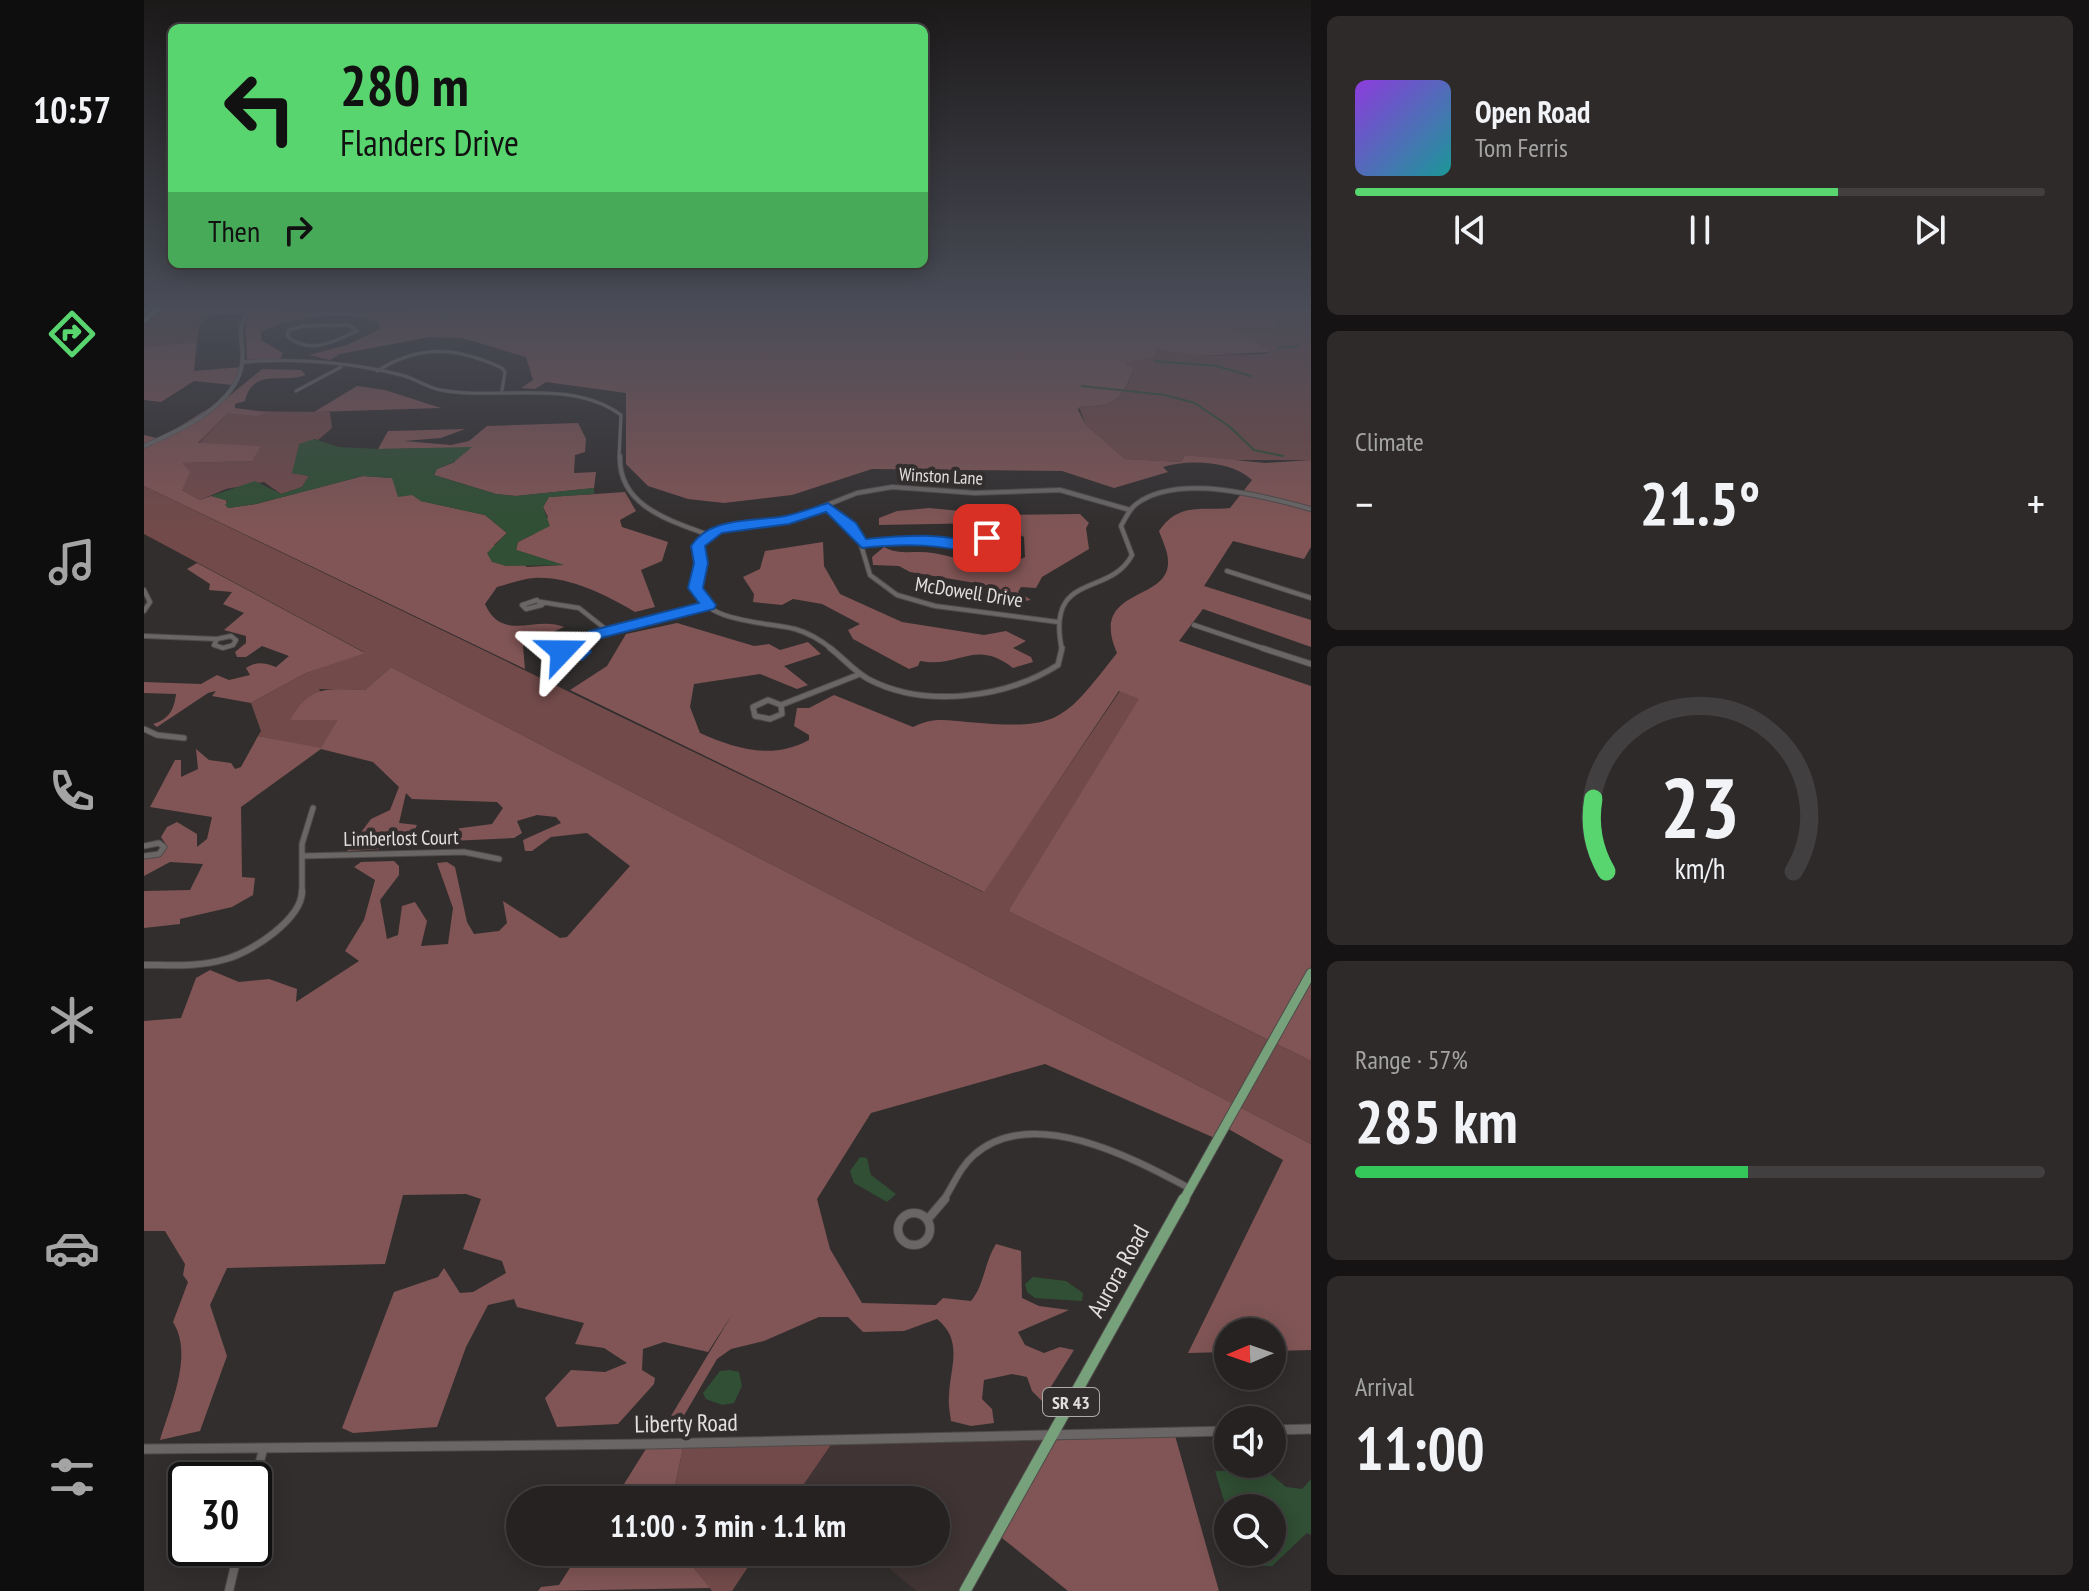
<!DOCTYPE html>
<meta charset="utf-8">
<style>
body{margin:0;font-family:"PT Sans Narrow",sans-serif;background:#2e2a2a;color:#f1f3f6;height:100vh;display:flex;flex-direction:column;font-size:30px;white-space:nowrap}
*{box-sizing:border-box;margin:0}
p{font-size:26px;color:#a4a4a5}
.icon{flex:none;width:44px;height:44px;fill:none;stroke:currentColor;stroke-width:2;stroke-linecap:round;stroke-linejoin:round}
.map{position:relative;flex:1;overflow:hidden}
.drawer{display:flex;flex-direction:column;gap:16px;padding:16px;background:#151313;width:778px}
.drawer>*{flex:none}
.guide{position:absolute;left:24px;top:24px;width:760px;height:244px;border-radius:12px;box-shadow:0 4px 20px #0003,0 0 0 2px #423f40;background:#59d56f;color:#111;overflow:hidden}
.needle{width:52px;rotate:268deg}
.tools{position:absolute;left:1070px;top:1318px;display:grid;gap:16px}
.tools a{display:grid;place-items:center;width:72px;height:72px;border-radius:50%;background:#262222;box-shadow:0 4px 20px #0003,0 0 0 2px #423f40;font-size:40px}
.speed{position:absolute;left:24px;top:1462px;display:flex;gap:16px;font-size:40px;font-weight:700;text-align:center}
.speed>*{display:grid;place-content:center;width:104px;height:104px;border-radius:50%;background:#262222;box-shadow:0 4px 20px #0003,0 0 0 2px #423f40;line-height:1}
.speed .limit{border:4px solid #111;border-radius:12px;background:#fff;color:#111}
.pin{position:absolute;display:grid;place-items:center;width:68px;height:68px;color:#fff;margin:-34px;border-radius:16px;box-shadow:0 4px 12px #0006}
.me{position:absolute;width:88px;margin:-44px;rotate:67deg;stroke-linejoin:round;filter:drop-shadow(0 0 6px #0008)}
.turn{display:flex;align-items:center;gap:28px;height:168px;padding:0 40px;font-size:36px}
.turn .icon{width:104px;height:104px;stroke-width:2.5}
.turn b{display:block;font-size:56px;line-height:68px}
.then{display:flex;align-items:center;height:76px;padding:0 40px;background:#0003;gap:16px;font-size:30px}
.big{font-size:60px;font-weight:800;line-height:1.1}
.drawer .tile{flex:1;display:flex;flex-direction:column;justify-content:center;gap:12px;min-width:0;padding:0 28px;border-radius:12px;background:#2e2a2a}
.drawer .dial{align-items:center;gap:0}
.dial svg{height:208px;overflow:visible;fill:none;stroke:#423f40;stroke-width:7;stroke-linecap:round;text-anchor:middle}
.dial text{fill:#f1f3f6;stroke:none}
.song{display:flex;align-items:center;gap:24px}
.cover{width:96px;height:96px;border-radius:12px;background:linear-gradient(135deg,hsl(270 70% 55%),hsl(180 70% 35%))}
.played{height:8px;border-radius:4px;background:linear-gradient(90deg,#59d56f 70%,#423f40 70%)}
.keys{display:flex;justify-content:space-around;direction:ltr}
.heat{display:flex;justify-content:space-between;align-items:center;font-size:44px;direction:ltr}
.charge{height:12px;border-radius:6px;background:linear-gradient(90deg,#34c759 57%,#423f40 0)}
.trip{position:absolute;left:362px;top:1486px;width:444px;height:80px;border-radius:40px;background:#262222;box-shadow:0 4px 20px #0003,0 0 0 2px #423f40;font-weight:800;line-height:80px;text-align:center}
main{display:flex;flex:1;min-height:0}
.menu{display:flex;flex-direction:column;width:144px;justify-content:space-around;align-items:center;background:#0f0e0e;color:#a4a4a5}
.menu .icon{width:56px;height:56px}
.menu .current{color:#59d56f}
.menu b{font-size:36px;color:#f1f3f6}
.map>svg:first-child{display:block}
</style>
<main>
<nav class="menu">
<b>10:57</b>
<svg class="icon current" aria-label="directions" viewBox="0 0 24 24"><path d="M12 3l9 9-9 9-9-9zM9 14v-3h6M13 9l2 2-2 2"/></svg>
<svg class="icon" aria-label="music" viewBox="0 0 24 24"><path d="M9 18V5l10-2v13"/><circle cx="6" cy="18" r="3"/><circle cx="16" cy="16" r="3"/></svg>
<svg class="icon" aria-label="phone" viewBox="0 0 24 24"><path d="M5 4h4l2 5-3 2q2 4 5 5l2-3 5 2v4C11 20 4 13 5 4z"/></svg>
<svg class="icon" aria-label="climate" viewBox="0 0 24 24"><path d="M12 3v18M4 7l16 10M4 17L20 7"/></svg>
<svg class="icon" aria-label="car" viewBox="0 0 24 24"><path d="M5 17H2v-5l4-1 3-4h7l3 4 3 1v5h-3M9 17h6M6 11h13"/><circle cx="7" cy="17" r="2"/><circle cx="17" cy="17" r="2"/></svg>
<svg class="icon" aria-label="filters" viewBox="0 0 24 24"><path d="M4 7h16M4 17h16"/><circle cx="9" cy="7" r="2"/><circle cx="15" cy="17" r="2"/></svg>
</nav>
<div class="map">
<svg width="1167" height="1591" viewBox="0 0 1167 1591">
<rect width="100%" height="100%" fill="#322e2e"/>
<path fill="#403434" d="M909 1434 821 1591H772L726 1552H792V1500H665L655 1492 691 1439Z"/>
<path fill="#724a4a" d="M21 305H34L22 315H65L55 326 53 342 0 347V320Z
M1138 305H1167V460H1085L1041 455 1037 462 981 459 942 425 935 407C970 405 977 403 990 370L980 363 1009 356 1012 348 1017 347 1055 356 1120 354 1125 352 1087 328 1133 329 1127 315Z
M86 411 186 412 188 428 174 440 170 439 148 473 165 476 158 487 137 494 120 482 82 489 56 500 38 490 36 463 108 461 54 444Z
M0 486 839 892 976 691 996 699 864 911 1167 1061V1144L247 667 221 690 175 689 193 720 177 749 114 736 117 731 107 703 162 673 220 652 0 534Z
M691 1439 649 1500H528L540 1443Z
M537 1552H614L588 1591H568Z"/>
<path fill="#815555" d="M34 305H106L97 314 20 315Z
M112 305H133L129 309 136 311C162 311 268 317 282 305H1153L1147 309 1135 308 1127 314 1134 329 1088 328 1126 352 1055 356 1012 348 1010 356 981 363 990 369C976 403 971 405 935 407L934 410 942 425 981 459 1037 462 1041 455 1121 463 1167 460V547L1160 559 1089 541 1060 586 1167 620V647L1059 609 1035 641 1167 686V1061L864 911 995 699 975 691 840 892 426 690 463 666 482 634 533 623 610 646 625 644 636 650 664 642 677 654 640 666 664 685 653 689 616 674 550 684 546 707 556 733C592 749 628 760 665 740V735L650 726 653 708H665L690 695 769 727C788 717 803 720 823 722 915 730 918 723 973 653 944 586 1026 603 1024 561 1024 551 1018 540 1015 531 1035 502 1056 511 1086 508L1108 480C1088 461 1045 459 1019 467L1024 472 970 488 918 471 728 469 648 495 580 503 544 499 504 486 482 464V393L402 382 391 389 377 388 389 380 382 357 318 338 285 337 196 354 186 360 165 355 203 345 236 329 235 323C209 309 142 317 117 332V340L139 353 136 359 103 361 101 314Z
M53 342 50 371 97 367 89 385 50 381 17 402 0 400V347Z
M118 369 157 370 162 375C139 384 109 367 101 401L91 404V408L123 412 113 416 84 413 54 443 117 446 108 461 38 463 46 472 38 490 56 500 67 496 82 500 84 508 112 504 219 476 248 478 277 501 341 515 363 533 350 545 383 567 419 565 372 550 374 542 390 534 404 517 399 507 405 497 481 492 492 511 476 520 478 527 524 542 518 561 497 570 511 607 491 612C462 595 425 576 390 578 378 579 364 584 353 587L341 604C358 643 392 615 420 627L379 646 381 669 0 486V435L16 439 60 411H67Z
M213 386 241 390 297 408 170 412Z
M434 423 442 439 441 452 431 455 430 473 452 472 450 488 372 496 352 494 290 475 293 469 311 462 308 448 234 449 244 431 321 429 297 438 260 441 307 445 325 441 343 426Z
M785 508 858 515 936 514 945 523 942 528 945 549 898 577 892 588 877 587 874 592 887 600 874 602 868 593 837 584 766 572 755 566 729 565 728 557 740 547C756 556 772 550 789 553 820 558 851 574 881 557L880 537 859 525 845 523 735 525V518L753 511Z
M679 542 680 566 696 594 758 622 840 635 862 631 882 641 869 648 887 657 889 662 869 668C830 638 816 669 776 661L774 666 765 669 709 639 704 630 716 624 678 604 649 599 638 605 609 602 610 594 599 577 616 569 621 551Z
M53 563 221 653 162 673 107 703 68 696 72 691 64 693 13 727 9 724C25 719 30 710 32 694L0 693V682L57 684 73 675 85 680 106 675 102 668C112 661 121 663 132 667L145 656 118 646 102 657H93L91 652 102 643V636L80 630 100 613 79 604 88 592 65 590 66 584 43 569Z
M247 667 1167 1144V1350L1128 1351V1332H1084V1352L1044 1353 1139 1160 1081 1127 1073 1139 901 1064 727 1113 673 1199 686 1249 718 1303 792 1305 799 1298 827 1301C841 1284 840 1263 852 1244L877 1251 878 1298 895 1306 925 1310 874 1332 881 1345 900 1353 916 1347 930 1350 898 1401 888 1391 883 1377 868 1374 840 1380 838 1399 848 1409 850 1423 827 1426 807 1421C806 1413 804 1404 805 1396 806 1367 820 1341 793 1319L760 1331 719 1332 704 1317H675L620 1341 587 1349 573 1359 535 1424 524 1430 527 1416 589 1313 564 1352 520 1342 499 1349 498 1370 511 1378 510 1384 474 1424 413 1427 401 1398 427 1370 461 1372 483 1363 460 1348 431 1344 440 1323 373 1307 370 1299 344 1305 322 1347 293 1427 209 1433 198 1428 250 1292 294 1277 300 1268 316 1293 329 1292 362 1273 358 1261 319 1249 337 1199 322 1194 259 1195 241 1264 83 1268 66 1305 83 1356 56 1431 16 1440C26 1406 50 1355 29 1322L44 1282 39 1275 41 1264 21 1231H0V1021L37 1018 52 978 66 970 95 982 125 979 153 989 152 1002 215 961 201 951 220 920 231 880 210 867 217 862 250 861 255 866V875L236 900 243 939 254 935 258 906 271 902 283 921 277 946 304 944 309 908 293 863 303 862 311 867 323 922 330 934 355 931 363 923 359 901 416 938 423 937 486 866 443 833 407 837 388 851H381L379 840 417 823 412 817 393 815 373 821 378 833 370 838 306 841 310 829 348 824 359 808 353 802 268 799 262 793 255 823 273 825C262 853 229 849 203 851L227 819 246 810 255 787 229 762 177 749 97 807 98 877 111 878 109 895 88 907 36 919V924L0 928V891L46 890 59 864 26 862 0 876V858L16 857 23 846 17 837 23 827 33 822 53 834V847L63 839 68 817 6 807 31 760H37V777L54 769 52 749 65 760 87 763 91 769 97 767 114 736 177 748 193 720H146C167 684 183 689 221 690Z
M1030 1432 1075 1591H924L853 1534 909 1434Z
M540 1443 528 1500H470L505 1444Z
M436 1552H537L566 1588 394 1591 397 1587 415 1585Z"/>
<path fill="#304f34" d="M170 439 195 447 234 449 328 447 310 462 293 469 290 475 352 494 372 496 450 488V494L405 497 399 507 406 526 374 542 372 550 420 565 362 566 348 562 343 553 363 533 341 515 277 501 268 495 254 497 248 478 219 476 112 504 84 508 81 505 84 501 67 496 111 481 137 494 158 487 165 476 148 473 155 444Z
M716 1157 723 1158 727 1175 752 1194 743 1202 710 1183 706 1171Z
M889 1277 922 1281 939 1293 938 1301 891 1298 883 1292 881 1284Z
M586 1370 595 1372 598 1386 590 1403 578 1405 562 1399 559 1393 576 1371Z
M1071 1471H1123L1142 1487 1158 1489 1167 1479V1535L1163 1533 1128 1566 1099 1565 1095 1552H1128V1508H1084V1514Z"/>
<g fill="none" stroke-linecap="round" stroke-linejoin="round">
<path stroke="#304f34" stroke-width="2" d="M298 315 302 305
M1134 348 1154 346
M1011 361 1072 366 1107 376
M938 386 1021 395 1051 403 1086 427 1110 450 1139 456"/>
<g stroke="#4e4a4a" stroke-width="4">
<path id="minor-far4" d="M205 325 213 331C191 342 164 355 143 336L145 330 159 326Z
M98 362C151 358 205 362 257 375 271 378 283 388 297 390 354 401 426 378 477 415L475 458
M233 371C276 344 313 347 358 368L361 372 358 390
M152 391 197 367"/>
</g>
<g stroke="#4e4a4a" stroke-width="6">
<path id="minor-far3" d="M476 456C474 505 524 520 562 534
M684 507 714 535 726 575 753 595 791 606 914 622
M834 536 851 541 852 548 840 551 823 546V540Z
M718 543 769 538 822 544
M1083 571 1167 598
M0 590 6 602 0 611
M393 600 398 605 382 609 378 605Z
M397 602 435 608 464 631
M1050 625 1124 650
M0 636 73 639
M87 636 92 640 89 645 79 648 70 645 73 639Z
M434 646 455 634 563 606
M419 650 431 645 439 650
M689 650C677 640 665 633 651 629 625 622 559 623 552 589 550 578 557 562 554 546L560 536 575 529 650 518 713 493 748 487 831 493 916 490 986 510
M918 650C901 570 966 598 988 555L977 526C981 519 985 510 991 505 1033 472 1120 496 1167 509"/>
</g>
<g stroke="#4e4a4a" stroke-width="7">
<path id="minor-far2" d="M423 648 419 649 420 654 428 657 438 654V648
M686 648C699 658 710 671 724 679 781 709 862 698 914 665L918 648
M1118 648 1167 664
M624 700 637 705 638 714 626 719 611 716 609 707Z
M637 705 716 674
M0 729 13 735 40 738
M0 846 15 843 20 847 15 854 0 856
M158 856 320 852 355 859
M158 893V844L169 808"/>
</g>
<g stroke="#4e4a4a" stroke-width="8">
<path id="minor-far1" d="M0 965C27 965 56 967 82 959 108 952 158 919 158 891
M799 1201C809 1186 816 1167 830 1155 888 1104 989 1158 1045 1188"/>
</g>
<g stroke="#4e4a4a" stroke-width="10">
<path id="minor" d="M754 1229a16 16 0 1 1 32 0a16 16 0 1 1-32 0Z
M783 1220 801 1199
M110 1487 119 1449
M85 1591 95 1548"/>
</g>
<g stroke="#4e4a4a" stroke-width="5">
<path id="tertiary-far1" d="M0 446C34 431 92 406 98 364 101 336 89 331 108 305"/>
</g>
<g stroke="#4e4a4a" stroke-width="11">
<path id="tertiary" d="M1128 1430 1167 1429
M0 1449 505 1444 1084 1431"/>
</g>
<g stroke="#4e4a4a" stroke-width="11">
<path id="primary-far1" d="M1039 1201 1167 973"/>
</g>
<g stroke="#4e4a4a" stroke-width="13">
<path id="primary" d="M821 1591 1040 1199"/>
</g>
<g stroke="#4e4a4a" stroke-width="6">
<path id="motorway" d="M0 311 7 305
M0 320 18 305"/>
</g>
<use href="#minor-far4" stroke="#6a6666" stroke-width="3"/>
<use href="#minor-far3" stroke="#6a6666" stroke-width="4"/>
<use href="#minor-far2" stroke="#6a6666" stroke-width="5"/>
<use href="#minor-far1" stroke="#6a6666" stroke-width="6"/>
<use href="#minor" stroke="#6a6666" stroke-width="8"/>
<use href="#tertiary-far1" stroke="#6a6666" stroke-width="4"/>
<use href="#tertiary" stroke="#6a6666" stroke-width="9"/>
<use href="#primary-far1" stroke="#77a17a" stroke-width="9"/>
<use href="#primary" stroke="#77a17a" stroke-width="11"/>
<use href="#motorway" stroke="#7fc987" stroke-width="5"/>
</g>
<linearGradient id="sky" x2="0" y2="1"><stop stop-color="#1c1919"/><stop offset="0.58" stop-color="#494c57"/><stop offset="1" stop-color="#494c57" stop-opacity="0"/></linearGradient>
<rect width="1167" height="528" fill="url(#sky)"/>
<path fill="#1a73e8" stroke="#114b97" stroke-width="2" d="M684 503 712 523 722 539C762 535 802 532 840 546L843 545 837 538 843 533 860 546 840 556C798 544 762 543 718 548L682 512 645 524 578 533 561 546 564 563 559 588 572 605 570 609 457 638 443 647 447 652 438 660 416 659 410 651 418 646 429 652 428 642 446 631 555 603 544 588 550 563 547 546C566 516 609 522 641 516 656 513 670 507 684 503Z"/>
<g text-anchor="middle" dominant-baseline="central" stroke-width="8" stroke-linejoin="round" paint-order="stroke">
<g font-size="18" fill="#e2dfdf" stroke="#322e2e">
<text transform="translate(797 476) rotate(3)">Winston Lane</text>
</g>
<rect fill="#322e2e" stroke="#adaaaa" stroke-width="2" x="899" y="1388" width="56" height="28" rx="6"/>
<g font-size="18" font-weight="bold" fill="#e2dfdf">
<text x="927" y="1402">SR 43</text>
</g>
<g font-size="20" fill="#e2dfdf" stroke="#322e2e">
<text transform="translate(825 592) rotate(9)">McDowell Drive</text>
<text transform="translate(257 838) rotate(-1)">Limberlost Court</text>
</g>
<g font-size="24" fill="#e2dfdf" stroke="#322e2e">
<text transform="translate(974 1271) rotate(-61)">Aurora Road</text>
<text transform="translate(542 1423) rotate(-1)">Liberty Road</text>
</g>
</g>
</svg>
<div class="tools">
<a><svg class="needle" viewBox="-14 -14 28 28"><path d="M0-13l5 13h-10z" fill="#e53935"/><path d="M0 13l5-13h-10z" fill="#a4a4a5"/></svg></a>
<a><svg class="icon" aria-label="sound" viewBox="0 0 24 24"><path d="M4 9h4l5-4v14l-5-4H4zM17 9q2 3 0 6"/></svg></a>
<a><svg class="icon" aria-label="search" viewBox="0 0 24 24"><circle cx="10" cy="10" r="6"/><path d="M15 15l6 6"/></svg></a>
</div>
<div class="speed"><div class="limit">30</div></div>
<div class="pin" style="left:843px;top:538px;background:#d93025"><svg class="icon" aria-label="arrive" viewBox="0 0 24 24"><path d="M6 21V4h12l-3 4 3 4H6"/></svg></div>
<svg class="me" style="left:418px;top:651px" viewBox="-20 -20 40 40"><path d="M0-17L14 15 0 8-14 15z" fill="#1a73e8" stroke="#fff" stroke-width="4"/></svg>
<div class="trip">11:00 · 3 min · 1.1 km</div>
<div class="guide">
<div class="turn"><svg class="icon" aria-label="left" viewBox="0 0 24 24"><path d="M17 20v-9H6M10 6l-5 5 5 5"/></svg><div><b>280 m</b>Flanders Drive</div></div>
<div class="then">Then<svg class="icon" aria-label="right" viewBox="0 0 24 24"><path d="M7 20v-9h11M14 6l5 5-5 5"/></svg></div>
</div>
</div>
<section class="drawer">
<div class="tile">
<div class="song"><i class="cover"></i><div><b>Open Road</b><p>Tom Ferris</p></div></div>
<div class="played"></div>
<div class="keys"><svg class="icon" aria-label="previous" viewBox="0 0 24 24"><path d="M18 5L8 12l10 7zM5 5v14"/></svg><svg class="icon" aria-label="pause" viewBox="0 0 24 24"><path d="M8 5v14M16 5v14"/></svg><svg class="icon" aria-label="next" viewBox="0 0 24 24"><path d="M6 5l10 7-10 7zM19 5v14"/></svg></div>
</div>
<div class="tile"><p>Climate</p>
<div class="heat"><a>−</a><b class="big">21.5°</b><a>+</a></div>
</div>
<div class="tile dial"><svg viewBox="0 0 100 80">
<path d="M14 69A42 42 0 1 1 86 69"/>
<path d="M14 69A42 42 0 0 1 9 41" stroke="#59d56f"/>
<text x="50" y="56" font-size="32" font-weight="700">23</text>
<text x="50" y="72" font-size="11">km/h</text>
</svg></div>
<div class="tile"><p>Range · 57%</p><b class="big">285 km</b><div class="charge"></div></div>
<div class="tile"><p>Arrival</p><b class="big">11:00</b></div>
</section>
</main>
